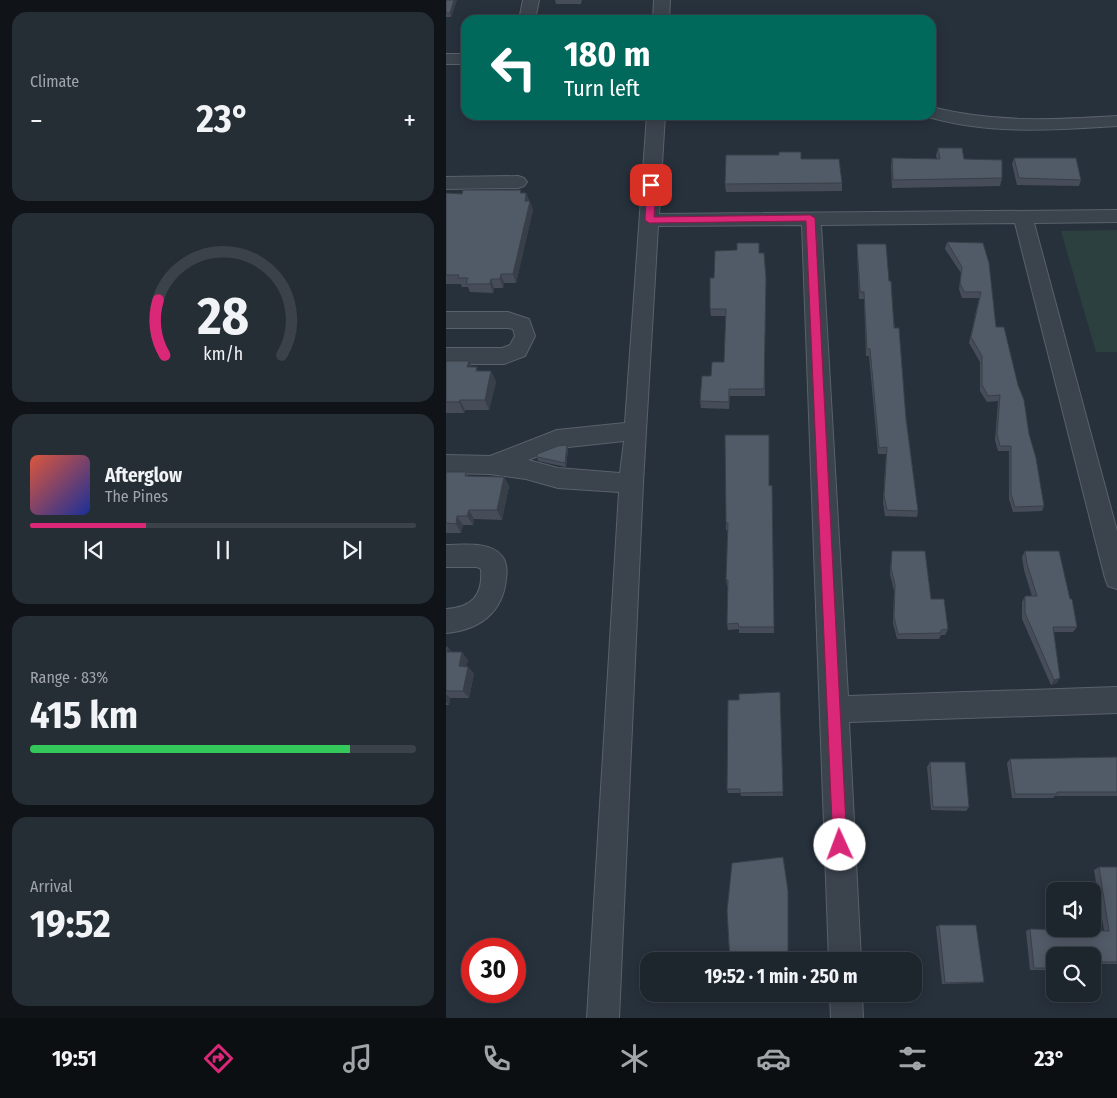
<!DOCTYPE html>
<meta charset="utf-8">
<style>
body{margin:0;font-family:"Fira Sans Condensed",sans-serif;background:#252d35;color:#f1f3f6;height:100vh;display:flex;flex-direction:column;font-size:19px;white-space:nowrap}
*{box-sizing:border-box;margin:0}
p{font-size:16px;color:#a0a5aa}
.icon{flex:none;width:28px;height:28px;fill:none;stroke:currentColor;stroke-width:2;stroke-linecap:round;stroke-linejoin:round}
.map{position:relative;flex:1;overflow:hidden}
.panel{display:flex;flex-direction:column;gap:12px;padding:12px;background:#101419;width:446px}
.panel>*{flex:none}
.hud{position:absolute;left:15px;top:15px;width:475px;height:105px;border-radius:15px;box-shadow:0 2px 12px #0003,0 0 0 1px #3b4249;background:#00695c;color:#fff;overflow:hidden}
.buttons{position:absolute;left:600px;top:882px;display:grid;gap:10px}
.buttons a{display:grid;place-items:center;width:55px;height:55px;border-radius:10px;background:#1d252d;box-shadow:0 2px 12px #0003,0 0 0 1px #3b4249;font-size:25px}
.speed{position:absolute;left:15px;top:938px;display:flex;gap:10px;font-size:25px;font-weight:700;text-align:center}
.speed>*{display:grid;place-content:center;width:65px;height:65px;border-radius:50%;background:#1d252d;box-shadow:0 2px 12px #0003,0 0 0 1px #3b4249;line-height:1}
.speed .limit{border:8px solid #d22;background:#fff;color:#111}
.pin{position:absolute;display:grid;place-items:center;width:42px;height:42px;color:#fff;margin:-21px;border-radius:10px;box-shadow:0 2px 8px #0006}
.me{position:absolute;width:55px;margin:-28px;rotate:358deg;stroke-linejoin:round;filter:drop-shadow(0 0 4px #0008)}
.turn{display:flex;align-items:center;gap:18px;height:105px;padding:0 20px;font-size:22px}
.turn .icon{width:65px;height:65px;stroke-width:2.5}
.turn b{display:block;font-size:35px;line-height:42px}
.big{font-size:38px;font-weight:700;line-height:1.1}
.panel .card{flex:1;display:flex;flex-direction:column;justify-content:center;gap:8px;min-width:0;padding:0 18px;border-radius:15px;background:#252d35}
.panel .dial{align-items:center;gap:0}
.dial svg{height:130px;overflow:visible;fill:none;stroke:#3b4249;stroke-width:7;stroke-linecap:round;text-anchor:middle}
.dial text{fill:#f1f3f6;stroke:none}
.song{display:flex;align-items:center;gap:15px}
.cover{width:60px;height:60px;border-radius:8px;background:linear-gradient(135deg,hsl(10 70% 55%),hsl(230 70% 35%))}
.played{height:5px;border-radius:2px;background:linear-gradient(90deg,#db2777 30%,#3b4249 30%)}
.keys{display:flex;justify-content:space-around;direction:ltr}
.heat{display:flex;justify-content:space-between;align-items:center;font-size:28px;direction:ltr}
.charge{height:8px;border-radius:4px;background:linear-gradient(90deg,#34c759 83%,#3b4249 0)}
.trip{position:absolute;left:194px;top:952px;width:282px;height:50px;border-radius:15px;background:#1d252d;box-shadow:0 2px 12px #0003,0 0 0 1px #3b4249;font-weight:700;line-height:50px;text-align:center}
.menu{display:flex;height:80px;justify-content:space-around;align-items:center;background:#0c0f12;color:#a0a5aa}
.menu .icon{width:35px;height:35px}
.menu .active{color:#db2777}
.menu b{font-size:22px;color:#f1f3f6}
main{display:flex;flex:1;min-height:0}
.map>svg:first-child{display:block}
</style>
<main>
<section class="panel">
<div class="card"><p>Climate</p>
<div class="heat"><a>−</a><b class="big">23°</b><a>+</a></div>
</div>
<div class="card dial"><svg viewBox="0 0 100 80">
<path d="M14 69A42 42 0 1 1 86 69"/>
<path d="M14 69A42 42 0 0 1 10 35" stroke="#db2777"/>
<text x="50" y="56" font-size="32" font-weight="700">28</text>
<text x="50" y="72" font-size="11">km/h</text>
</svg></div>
<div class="card">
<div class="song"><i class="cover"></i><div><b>Afterglow</b><p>The Pines</p></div></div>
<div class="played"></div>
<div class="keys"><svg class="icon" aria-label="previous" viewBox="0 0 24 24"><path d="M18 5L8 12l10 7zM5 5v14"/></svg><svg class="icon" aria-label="pause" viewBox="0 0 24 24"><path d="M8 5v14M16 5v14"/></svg><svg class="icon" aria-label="next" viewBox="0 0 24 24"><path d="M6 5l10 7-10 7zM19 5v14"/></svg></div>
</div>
<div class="card"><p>Range · 83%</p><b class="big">415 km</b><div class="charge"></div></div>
<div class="card"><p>Arrival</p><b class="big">19:52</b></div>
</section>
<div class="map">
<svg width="671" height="1018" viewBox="0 0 671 1018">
<rect width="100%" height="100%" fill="#27313c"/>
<path fill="#2c4040" d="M671 230V352H650L615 231Z"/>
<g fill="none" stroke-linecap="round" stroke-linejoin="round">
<g stroke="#59616b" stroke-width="2">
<path id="minor" d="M77 0H93L89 20H73Z
M208 0H224L223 20H207Z
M0 54H20V64H0Z
M485 107C550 123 605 120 671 116V126C606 130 542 135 479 116L485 115Z
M201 115H219L213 214 671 210V222L588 223 671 531V589L662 586 659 578 569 223 375 225 402 696 671 687V713L403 722 415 961H383L356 225 212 226 197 483 173 1018H141L173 492 112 488 80 479 44 474 0 473V455L44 456 111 430 179 423ZM178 441 174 473 112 468 82 460 113 448Z
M72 176 78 178 81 182 78 186 72 188 0 189V177Z
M0 312H62L83 319 89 336 79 356 58 364H0V348H56L64 345 69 336 67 329 62 328H0Z
M0 545C17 545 44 541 56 556 61 562 61 572 60 579 57 613 33 630 0 633V609C26 607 37 596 35 569L31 567H0Z
M384 994H416L417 1018H385Z"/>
</g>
<use href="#minor" fill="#3b434d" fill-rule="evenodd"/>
</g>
<path fill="#464d59" d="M0 0H11L5 17H0Z
M109 0H136L135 4H110Z
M492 148 518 159 556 178 554 186 446 188 445 166 446 158 491 159 490 156Z
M568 158 635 180 633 186 571 185 566 164Z
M355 159 396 183V191L280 192 279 184Z
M75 190V193H80L87 210 70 283H58L57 288H48L47 293 24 292 22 287H16L15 284H0V193L16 194Z
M501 242 537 243 550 327 583 434 598 506 596 511 567 512 563 499V451H552L549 440 552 401 541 402 534 391V362L523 343 533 298H516L513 289 515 273 499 249Z
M411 244 443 281 472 511 471 517 439 516 437 502 440 454H432L423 356H420L418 299H413L411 252Z
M313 253H318L319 396H284L283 409 255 408 254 401 265 376 278 362 280 316H265L264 309 268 278Z
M0 361 25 367 33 371H45L50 382 43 410H19L18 413H0Z
M121 445 122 449 120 467 92 461 91 457Z
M0 472H20L22 476 58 477 63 486 56 520 28 519 27 525H17L15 533H0Z
M326 485 328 633H293V629L282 630 281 624 282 586H281L280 580 282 530H280V523L323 486Z
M446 551 485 599 502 629 499 635H495L493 639H451L447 623 448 591 444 574 445 558Z
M579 551 624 599 631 627 627 632H608L611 683 605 685 576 619V602L579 596H586L578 570 576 557Z
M0 647 6 652 22 660 20 667H22L28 674 23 698H4L3 705H0Z
M334 692 337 796H295L294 793H282L281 789 293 700Z
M671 757V796H609L607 798H566L561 763 564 759Z
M484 762 523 807 520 811 485 810 481 767Z
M653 867H671V964H646V956H609V970H584L580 931 584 929 658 931 648 870Z
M493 925 538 982 534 983 496 984 490 927Z"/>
<path fill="#393f48" d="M8 0H11L5 17 4 13Z
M80 193 83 202 79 201Z
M84 201 87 210 70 283 67 274Z
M55 274 58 283 57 288 54 279Z
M45 279 48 288 47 293 44 284Z
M23 361 28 372 21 367Z
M45 371 50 382 43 410 39 400Z
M14 400 19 410 18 413 13 402Z
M121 445 122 449 120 467 119 463Z
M58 477 63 486 56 520 51 510Z
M23 510 28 519 27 525 21 516Z
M11 516 17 525 15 533 10 524Z
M2 647 8 655 1 652Z
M16 652 22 660 19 674 13 666Z
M22 667 28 674 23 698 17 691Z
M614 678 611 683 605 685 608 680Z
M0 694 4 698 3 705 0 702Z"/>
<path fill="#515a67" stroke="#393f48" d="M0 0H8L4 13H0Z
M492 148H516L518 159 556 160V178L447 180 446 158 494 159Z
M333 152H355V159H393L396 183 279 184 280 155H333Z
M568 158H630L635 180 573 178Z
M17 190H75L74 193H80L79 201H84L67 274H55L54 279H45L44 284H20L22 278H12L13 275H0V193L16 194Z
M501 242 537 243 543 263 550 327H558L572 385 578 400 583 434 590 458 598 506 569 507 565 494V446H554L551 434 554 395 542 396 536 385V356L525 337 535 292H518L514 283 516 267Z
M291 243H313V253H318L320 278 318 389H283V402L254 401 256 376H265L266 362H278L280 309H264V278H268L269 251 291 250Z
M411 244H440L443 281H445L448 328H453L460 419 472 511 441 510 438 496 441 447 433 448 424 349H421L418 292H414Z
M0 361H23L21 367H31L30 371H45L39 400H14L13 402H0Z
M279 435H323V486L326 485 328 627H293L292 623 281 624 282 580H280L282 523H280Z
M121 445 119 463 91 457V454L112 446Z
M0 472H20L19 476 58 477 51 510H23L21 516H11L10 524 0 523Z
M446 551H479L485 599H498L502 629 495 630V633L452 634 448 617 449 585 445 568Z
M579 551H613L624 599H626L631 627H607L614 678 608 680 579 613V596H591L581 564Z
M0 647H2L1 652H16L13 666 22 667 17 691H0Z
M334 692 337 792 294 793V789H281L282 700H293V694Z
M671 757V792H611V794H569L564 759Z
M484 762H519L523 807H487Z
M337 857 342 891V961H284L281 911 286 863Z
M653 867H671V962H646V956H609V968H588L584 929 663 931Z
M493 925H530L538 982 499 983Z"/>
<path fill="#db2777" stroke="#8e194d" d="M205 182 210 185 208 217 364 215 369 218 401 845 399 850 394 852 389 850 387 845 360 221 203 223 199 220 201 185Z"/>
</svg>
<div class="buttons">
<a><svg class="icon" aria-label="sound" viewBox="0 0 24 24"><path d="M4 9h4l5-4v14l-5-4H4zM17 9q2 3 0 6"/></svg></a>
<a><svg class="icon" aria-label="search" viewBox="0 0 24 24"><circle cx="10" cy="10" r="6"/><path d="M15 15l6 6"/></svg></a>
</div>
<div class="speed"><div class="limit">30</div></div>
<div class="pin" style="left:205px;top:185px;background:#d93025"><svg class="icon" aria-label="arrive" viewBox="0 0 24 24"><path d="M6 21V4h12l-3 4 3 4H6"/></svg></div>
<svg class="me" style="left:394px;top:845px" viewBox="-20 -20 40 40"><circle r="19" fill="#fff"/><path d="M0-13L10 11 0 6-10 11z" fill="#db2777"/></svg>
<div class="trip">19:52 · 1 min · 250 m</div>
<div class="hud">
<div class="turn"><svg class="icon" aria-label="left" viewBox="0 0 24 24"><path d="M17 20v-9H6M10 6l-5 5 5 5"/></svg><div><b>180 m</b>Turn left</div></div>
</div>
</div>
</main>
<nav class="menu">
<b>19:51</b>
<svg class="icon active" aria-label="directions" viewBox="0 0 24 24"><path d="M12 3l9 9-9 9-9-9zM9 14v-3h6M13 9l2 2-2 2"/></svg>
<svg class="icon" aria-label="music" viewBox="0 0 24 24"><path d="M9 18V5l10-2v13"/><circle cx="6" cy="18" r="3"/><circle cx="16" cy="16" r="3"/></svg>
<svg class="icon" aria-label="phone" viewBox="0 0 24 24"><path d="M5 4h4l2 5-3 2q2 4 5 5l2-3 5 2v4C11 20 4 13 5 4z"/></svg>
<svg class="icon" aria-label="climate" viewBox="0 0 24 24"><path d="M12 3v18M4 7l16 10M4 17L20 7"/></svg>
<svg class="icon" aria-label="car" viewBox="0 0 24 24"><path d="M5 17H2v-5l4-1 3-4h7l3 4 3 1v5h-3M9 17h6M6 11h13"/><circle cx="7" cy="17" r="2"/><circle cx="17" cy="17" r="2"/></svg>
<svg class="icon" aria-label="filters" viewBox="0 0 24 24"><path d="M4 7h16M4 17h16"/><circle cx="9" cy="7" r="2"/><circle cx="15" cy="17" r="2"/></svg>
<b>23°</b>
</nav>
